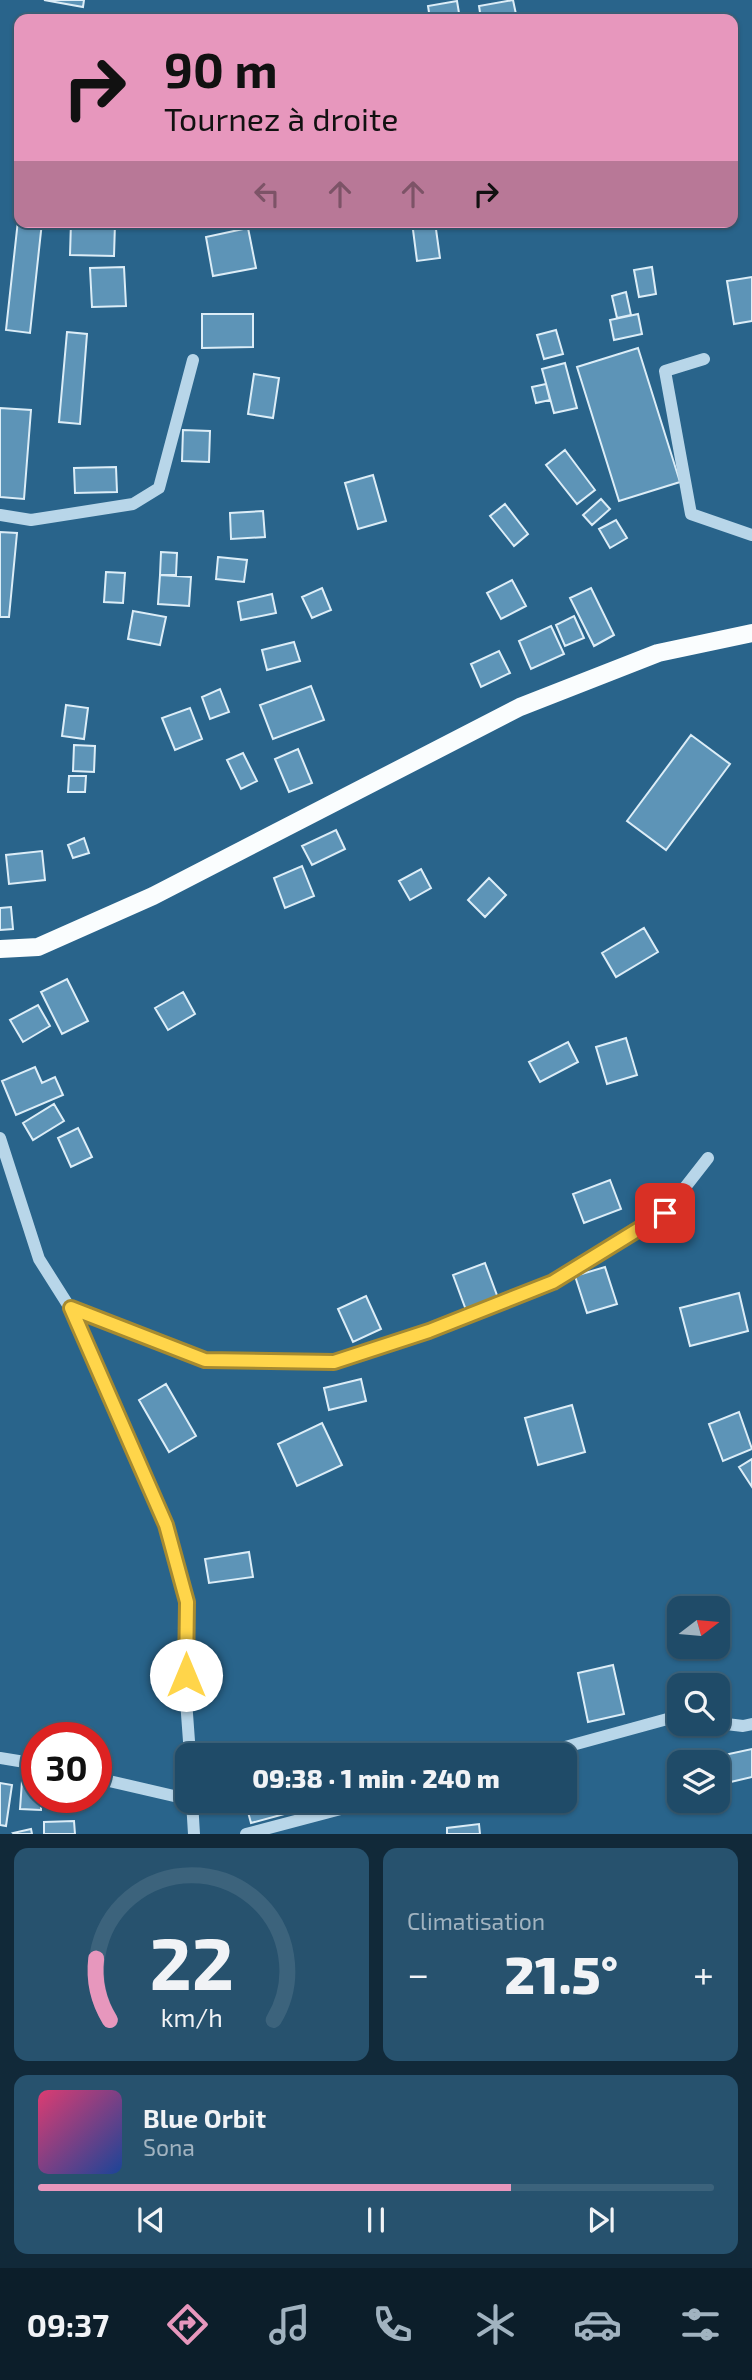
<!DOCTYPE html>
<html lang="fr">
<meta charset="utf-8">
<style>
body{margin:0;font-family:"Exo 2",sans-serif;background:#27526e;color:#f1f3f6;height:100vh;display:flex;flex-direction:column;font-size:26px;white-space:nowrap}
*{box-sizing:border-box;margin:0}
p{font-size:23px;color:#a1b3c0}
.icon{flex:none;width:38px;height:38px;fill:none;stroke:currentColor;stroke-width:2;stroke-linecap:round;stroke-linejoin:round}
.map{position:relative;height:1834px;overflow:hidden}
.sheet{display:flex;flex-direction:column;gap:14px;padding:14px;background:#112939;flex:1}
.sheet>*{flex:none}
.guide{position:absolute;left:14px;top:14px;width:724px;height:214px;border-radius:14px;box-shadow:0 2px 5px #0004,0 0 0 2px #3c637c;background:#e797bd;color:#111;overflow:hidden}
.needle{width:46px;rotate:74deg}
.tools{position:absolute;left:667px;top:1596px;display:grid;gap:14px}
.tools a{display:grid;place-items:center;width:63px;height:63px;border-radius:14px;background:#1f4b68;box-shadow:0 2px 5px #0004,0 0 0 2px #3c637c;font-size:35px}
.speed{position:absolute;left:21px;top:1722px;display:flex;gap:14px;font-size:35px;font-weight:700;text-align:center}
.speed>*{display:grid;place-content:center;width:91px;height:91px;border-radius:50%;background:#1f4b68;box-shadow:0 2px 5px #0004,0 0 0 2px #3c637c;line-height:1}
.speed .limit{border:10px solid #d22;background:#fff;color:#111}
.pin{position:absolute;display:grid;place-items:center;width:60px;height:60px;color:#fff;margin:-30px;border-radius:14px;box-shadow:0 4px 10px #0006}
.me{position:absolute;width:77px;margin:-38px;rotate:0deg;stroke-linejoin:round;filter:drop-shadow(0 0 5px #0008)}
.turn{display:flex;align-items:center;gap:24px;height:147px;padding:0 35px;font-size:32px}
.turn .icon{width:91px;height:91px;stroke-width:2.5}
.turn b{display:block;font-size:49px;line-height:60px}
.lanes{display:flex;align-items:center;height:66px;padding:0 35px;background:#0003;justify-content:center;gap:35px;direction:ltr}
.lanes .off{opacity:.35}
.big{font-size:52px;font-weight:800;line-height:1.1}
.sheet .widget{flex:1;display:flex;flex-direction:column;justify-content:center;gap:10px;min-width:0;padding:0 24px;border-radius:14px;background:#27526e}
.sheet .dial{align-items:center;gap:0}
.dial svg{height:182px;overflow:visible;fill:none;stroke:#3c637c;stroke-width:7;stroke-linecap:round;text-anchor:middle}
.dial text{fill:#f1f3f6;stroke:none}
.song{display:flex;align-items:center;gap:21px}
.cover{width:84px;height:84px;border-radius:10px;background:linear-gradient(135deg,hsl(340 70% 55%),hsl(220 70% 35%))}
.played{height:7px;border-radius:4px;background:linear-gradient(90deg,#e797bd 70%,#3c637c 70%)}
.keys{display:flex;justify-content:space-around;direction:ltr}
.heat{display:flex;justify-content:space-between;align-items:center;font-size:38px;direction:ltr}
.sheet .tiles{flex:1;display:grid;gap:14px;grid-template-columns:1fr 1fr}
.widget:last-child{grid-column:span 2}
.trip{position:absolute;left:175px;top:1743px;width:402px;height:70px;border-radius:14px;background:#1f4b68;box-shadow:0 2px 5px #0004,0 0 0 2px #3c637c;font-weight:800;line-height:70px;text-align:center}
.dock{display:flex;height:112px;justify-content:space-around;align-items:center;background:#0c1e2a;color:#a1b3c0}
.dock .icon{width:49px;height:49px}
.dock .active{color:#e797bd}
.dock b{font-size:32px;color:#f1f3f6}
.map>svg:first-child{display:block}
</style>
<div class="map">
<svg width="752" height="1834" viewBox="0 0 752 1834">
<rect width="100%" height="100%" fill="#29648b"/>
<path fill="#5d94b7" stroke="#dcedf7" stroke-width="2" d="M44 0H84L83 7Z
M513 0 517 19H481L479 6Z
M457 1 460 19H430L428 6Z
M19 211V222H42L30 333 6 330Z
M71 222 115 223 114 256 70 255Z
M412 222H435L440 258 417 261Z
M650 222H693V225H650Z
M248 228 256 268 213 276 206 237Z
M124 267 126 306 92 307 90 268Z
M652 267 656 294 639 297 634 270Z
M752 277V321L734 324 727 281Z
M626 292 631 315 617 318 612 296Z
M202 314H253V347L202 348Z
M638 314 642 334 614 340 610 320Z
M556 330 563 354 544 359 537 335Z
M67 332 87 334 80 424 59 422Z
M638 348 680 482 619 501 577 367Z
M565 363 577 408 554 413 542 369Z
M254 374 279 378 273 418 248 414Z
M546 384 550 400 536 403 532 387Z
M0 408 31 410 24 499 0 497Z
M183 430 210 431 209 462 182 461Z
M565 450 595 490 577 504 546 465Z
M116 467 117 492 75 493 74 468Z
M373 475 386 521 358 529 345 483Z
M601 499 610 509 592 525 583 515Z
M505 504 528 534 514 546 490 516Z
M263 511 265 537 231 539 230 513Z
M616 520 627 538 610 548 599 529Z
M0 532 17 533 9 617H0Z
M161 552 177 553 176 575H160Z
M218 557 247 560 244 582 216 579Z
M106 572 125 573 123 603 104 602Z
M160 575 191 577 189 606 158 604Z
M512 580 526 606 501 619 487 593Z
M322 588 331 610 312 618 302 597Z
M591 588 614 635 594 646 570 598Z
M272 594 276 613 241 620 238 602Z
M133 611 166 617 160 645 128 639Z
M574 616 584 638 565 646 556 625Z
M551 626 564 654 531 669 519 641Z
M294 642 300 661 267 670 262 650Z
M499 651 510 673 481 687 471 664Z
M311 686 324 720 273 739 260 705Z
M220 689 229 712 210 719 202 697Z
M66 705 88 708 84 739 62 736Z
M190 708 202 739 175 750 162 718Z
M691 735 730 764 666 850 627 821Z
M74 745 95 746 94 772 73 771Z
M298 749 312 783 289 792 275 759Z
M243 753 257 781 241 789 227 760Z
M69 776H86L85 792H68Z
M336 830 345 849 312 865 302 846Z
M84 838 89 853 73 858 68 845Z
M42 851 45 880 9 884 6 855Z
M302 866 314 896 285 908 274 878Z
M421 869 431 888 410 900 399 881Z
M489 878 506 895 485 917 468 900Z
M11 907 13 929 0 930V908Z
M644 928 658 952 616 977 602 953Z
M67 979 88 1021 62 1034 41 992Z
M183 992 195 1014 168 1030 155 1008Z
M38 1005 50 1026 23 1042 10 1020Z
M626 1038 637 1075 607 1084 596 1047Z
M568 1042 578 1062 540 1082 529 1062Z
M35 1067 42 1083 55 1077 63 1095 16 1115 2 1081Z
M54 1104 64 1121 33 1140 23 1123Z
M78 1128 92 1157 71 1167 58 1138Z
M610 1180 621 1209 584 1223 573 1194Z
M485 1263 498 1298 466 1310 453 1275Z
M605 1267 617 1304 587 1313 575 1276Z
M739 1293 748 1331 690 1346 680 1308Z
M366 1296 381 1329 353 1342 338 1309Z
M361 1379 366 1401 329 1410 324 1388Z
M166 1384 196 1436 169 1452 139 1400Z
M572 1405 585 1452 538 1465 525 1418Z
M739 1412 752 1449 723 1461 709 1424Z
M322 1423 342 1465 297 1486 278 1444Z
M752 1459V1487L739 1467Z
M249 1552 253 1577 209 1583 205 1559Z
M613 1665 624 1714 588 1722 578 1673Z
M420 1743 422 1755H387L386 1750Z
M752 1749V1777L722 1784 715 1757Z
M22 1781 37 1782V1797H41V1810L20 1809Z
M0 1783 12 1785 6 1826 0 1825Z
M245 1801H285L288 1813 251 1823Z
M74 1821 75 1834H44V1822Z
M479 1824 480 1834H447V1828Z
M31 1829 32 1834H14L13 1833Z"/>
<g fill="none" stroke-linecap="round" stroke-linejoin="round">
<path stroke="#b8d6e9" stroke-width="12" d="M704 359 665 371 691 514 752 535
M0 515 31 520 133 504 159 488 193 360
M0 1138 39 1259 70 1308 166 1525 187 1602 186 1700 190 1755
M70 1308 205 1360 334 1362 429 1331 553 1281 665 1213 708 1158
M718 1723 743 1726 752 1724
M536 1755 671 1718 679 1719
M0 1758 37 1764
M96 1778 187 1799
M192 1801 194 1834
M246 1834 371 1801"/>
<path stroke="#fafdfe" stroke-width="18" d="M0 949 38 947 153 896 520 707 658 653 752 633"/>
</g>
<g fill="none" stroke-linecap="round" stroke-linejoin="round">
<g stroke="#a68a30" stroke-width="18">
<path id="route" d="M186 1675 187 1602 166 1525 71 1308 205 1360 334 1362 429 1331 553 1282 665 1213"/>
</g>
<use href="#route" stroke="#ffd54a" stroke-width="12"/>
</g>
</svg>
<div class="tools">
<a><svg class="needle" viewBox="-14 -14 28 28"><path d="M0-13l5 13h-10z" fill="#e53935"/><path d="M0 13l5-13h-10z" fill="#a1b3c0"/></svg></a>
<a><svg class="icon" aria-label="search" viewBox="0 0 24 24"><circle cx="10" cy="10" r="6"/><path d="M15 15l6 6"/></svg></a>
<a><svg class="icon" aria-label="layers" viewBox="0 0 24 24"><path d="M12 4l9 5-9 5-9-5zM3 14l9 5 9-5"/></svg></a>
</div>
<div class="speed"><div class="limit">30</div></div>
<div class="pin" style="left:665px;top:1213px;background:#d93025"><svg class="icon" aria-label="arrive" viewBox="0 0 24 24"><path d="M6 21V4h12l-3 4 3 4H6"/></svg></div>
<svg class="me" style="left:186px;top:1675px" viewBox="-20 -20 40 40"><circle r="19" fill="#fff"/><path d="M0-13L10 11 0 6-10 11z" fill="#ffd54a"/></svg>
<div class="trip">09:38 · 1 min · 240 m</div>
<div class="guide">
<div class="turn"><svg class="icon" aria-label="right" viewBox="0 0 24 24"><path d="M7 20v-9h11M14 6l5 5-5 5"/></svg><div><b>90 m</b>Tournez à droite</div></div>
<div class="lanes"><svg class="icon off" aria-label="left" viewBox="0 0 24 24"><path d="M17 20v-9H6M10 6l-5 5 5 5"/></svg><svg class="icon off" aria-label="ahead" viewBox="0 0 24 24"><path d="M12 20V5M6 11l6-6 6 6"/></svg><svg class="icon off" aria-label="ahead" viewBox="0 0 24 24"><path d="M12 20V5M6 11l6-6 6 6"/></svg><svg class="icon" aria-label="right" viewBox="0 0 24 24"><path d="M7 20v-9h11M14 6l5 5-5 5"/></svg></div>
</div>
</div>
<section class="sheet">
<div class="tiles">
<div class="widget dial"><svg viewBox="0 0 100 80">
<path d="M14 69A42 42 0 1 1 86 69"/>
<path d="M14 69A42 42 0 0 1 8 42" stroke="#e797bd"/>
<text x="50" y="56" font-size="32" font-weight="700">22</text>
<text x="50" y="72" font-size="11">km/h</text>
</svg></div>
<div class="widget"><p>Climatisation</p>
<div class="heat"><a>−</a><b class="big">21.5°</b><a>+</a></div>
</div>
<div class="widget">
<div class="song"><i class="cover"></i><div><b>Blue Orbit</b><p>Sona</p></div></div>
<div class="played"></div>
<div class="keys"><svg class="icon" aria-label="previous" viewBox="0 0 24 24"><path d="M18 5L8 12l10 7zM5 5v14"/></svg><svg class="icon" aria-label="pause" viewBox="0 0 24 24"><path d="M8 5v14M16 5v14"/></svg><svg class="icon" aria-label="next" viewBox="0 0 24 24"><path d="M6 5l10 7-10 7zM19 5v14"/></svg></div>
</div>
</div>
</section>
<nav class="dock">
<b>09:37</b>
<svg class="icon active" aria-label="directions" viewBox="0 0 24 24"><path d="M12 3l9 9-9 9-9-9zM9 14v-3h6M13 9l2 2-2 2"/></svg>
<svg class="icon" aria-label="music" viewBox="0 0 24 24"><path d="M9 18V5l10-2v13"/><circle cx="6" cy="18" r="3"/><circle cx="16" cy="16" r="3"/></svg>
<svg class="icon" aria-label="phone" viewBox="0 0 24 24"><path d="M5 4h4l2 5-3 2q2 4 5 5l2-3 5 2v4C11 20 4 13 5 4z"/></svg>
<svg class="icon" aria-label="climate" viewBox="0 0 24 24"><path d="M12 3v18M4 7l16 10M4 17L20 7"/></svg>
<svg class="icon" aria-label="car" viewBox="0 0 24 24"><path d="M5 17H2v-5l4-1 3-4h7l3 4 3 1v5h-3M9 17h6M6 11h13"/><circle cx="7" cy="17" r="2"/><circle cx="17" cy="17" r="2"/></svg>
<svg class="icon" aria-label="filters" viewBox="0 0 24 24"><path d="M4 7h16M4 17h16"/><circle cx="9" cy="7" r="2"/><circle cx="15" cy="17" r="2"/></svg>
</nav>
